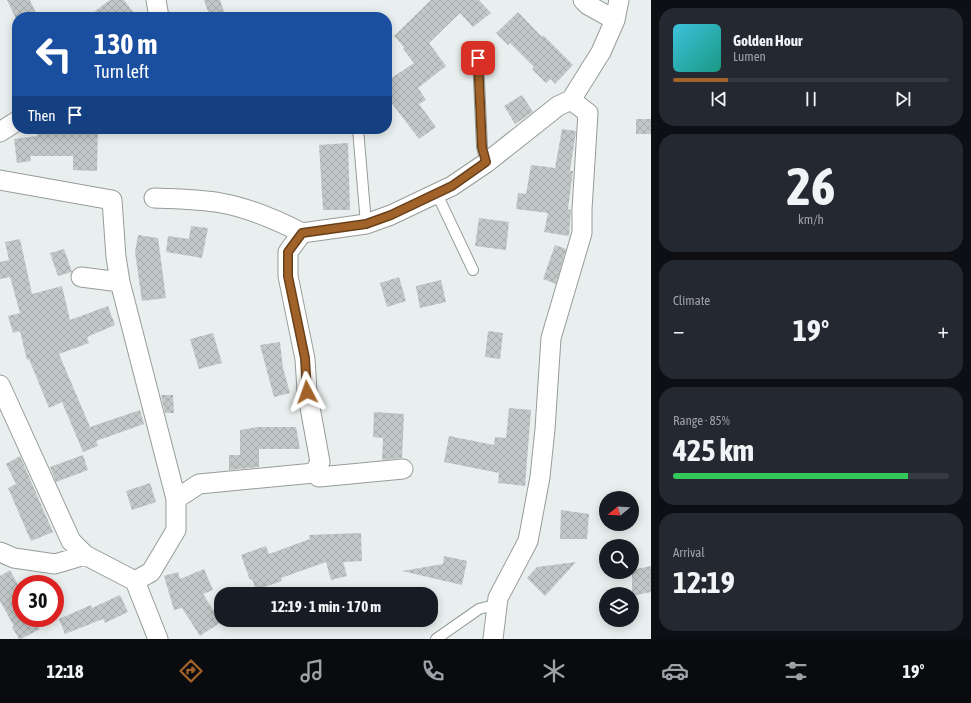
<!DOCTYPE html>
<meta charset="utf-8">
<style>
body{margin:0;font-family:"Asap Condensed",sans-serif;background:#242831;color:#f1f3f6;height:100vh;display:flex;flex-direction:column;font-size:15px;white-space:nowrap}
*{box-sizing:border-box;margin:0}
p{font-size:13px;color:#9ea1a6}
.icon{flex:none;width:22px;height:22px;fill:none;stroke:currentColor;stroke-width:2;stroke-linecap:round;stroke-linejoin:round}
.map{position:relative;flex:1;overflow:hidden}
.drawer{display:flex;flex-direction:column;gap:8px;padding:8px;background:#0d0f14;width:320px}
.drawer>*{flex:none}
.guide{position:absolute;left:12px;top:12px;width:380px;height:122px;border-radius:16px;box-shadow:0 2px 10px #0003;background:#1a4fa0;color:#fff;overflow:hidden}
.needle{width:26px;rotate:252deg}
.controls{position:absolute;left:599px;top:491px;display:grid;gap:8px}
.controls a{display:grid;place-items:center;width:40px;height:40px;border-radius:50%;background:#171b24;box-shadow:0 2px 10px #0003;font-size:20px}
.speed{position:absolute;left:12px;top:575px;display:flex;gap:8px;font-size:20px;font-weight:700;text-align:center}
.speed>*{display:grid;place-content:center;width:52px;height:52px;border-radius:50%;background:#171b24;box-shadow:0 2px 10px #0003;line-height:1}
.speed .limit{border:6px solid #d22;background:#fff;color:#111}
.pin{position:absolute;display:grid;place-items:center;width:34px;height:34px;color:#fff;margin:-17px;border-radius:8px;box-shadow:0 2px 6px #0006}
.me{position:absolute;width:44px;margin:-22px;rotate:356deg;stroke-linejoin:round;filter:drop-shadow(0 0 3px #0008)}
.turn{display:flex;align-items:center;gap:14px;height:84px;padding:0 16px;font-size:18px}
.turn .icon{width:52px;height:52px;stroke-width:2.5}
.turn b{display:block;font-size:28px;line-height:34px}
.then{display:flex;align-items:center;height:38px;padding:0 16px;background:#0003;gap:8px;font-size:15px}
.big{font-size:30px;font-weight:700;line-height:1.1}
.drawer .tile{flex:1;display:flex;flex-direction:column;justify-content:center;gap:6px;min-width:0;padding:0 14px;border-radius:16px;background:#242831}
.drawer .dial{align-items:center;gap:0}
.dial b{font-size:52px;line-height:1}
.song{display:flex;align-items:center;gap:12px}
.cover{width:48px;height:48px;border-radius:6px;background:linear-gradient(135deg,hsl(190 70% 55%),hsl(170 70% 35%))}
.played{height:4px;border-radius:2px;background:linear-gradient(90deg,#a06228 20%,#363941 20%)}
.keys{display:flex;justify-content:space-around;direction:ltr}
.heat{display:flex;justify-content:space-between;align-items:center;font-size:22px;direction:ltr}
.charge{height:6px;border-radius:3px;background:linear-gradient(90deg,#34c759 85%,#363941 0)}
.trip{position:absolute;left:214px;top:587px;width:224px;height:40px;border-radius:16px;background:#171b24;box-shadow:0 2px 10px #0003;font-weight:700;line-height:40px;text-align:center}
.menu{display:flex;height:64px;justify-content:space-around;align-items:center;background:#090b0e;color:#9ea1a6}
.menu .icon{width:28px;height:28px}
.menu .selected{color:#a06228}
.menu b{font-size:18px;color:#f1f3f6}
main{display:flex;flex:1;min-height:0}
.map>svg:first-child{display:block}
</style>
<main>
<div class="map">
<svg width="651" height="639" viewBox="0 0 651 639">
<defs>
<pattern id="building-cross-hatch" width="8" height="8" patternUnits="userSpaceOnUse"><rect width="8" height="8" fill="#c2c8c7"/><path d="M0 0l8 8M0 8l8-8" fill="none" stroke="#a5abaa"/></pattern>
</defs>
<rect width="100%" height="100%" fill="#e9efee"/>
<path fill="url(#building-cross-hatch)" d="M7 0H30L36 13 26 17H17V21Z
M110 0H124L137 17H87Z
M204 0H220L225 14 217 17H210Z
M431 0H479L491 13 473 27 460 13 429 43 446 66 418 88 426 100 419 104 436 127 419 139 387 97V81L414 63 403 49 404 47 394 36Z
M518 12 542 37 543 35 573 65 555 84 551 79 546 83 532 69 534 67 510 43 508 45 496 33Z
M522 95 533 112 515 124 504 106Z
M636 119H651V134H636Z
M36 129H98L97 171 73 170V156H30L31 161 17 163 14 139 37 136Z
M562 129 576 131 570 171H573L568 209 571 210 569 236 544 232 548 213 516 209 518 193 526 194 531 165 555 168Z
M348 143 350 210H323L319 145Z
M479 218 509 222 506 250 475 246Z
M191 226 208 228 202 258 166 252 168 236 189 239Z
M138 235 158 238 166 298 142 301 135 252Z
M20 239 32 294 62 286 70 320 108 306 115 325 87 337 89 343 59 354 90 427 140 410 144 424 96 441 98 446 83 452 62 402 49 408 29 359 27 360 20 331 13 333 8 316 20 313 10 277 0 279V262L9 260 5 242Z
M555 245 566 249 556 284 543 279Z
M64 249 72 272 58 276 50 253Z
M399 277 406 301 387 307 380 283Z
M441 280 446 302 420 308 416 286Z
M488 331 503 333 500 359 485 357Z
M213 333 222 363 199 369 190 339Z
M280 342 283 368 290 393 274 397 260 345Z
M161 395H173L174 413H165Z
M509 408 531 410 525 486 498 483 499 473 444 462 449 436 494 445 495 437 506 438Z
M374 412 404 414 402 458 382 460 383 438 373 437Z
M258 427H296L300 449H259V467L229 470V455H240V430Z
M83 455 88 470 56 482 50 467Z
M20 456 53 532 31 541 8 488 16 484 6 464Z
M150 483 156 502 132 510 126 491Z
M561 510 589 514 587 539H560Z
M361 533 362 561 343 562 347 576 331 580 326 562 281 578 282 581 256 590 252 579 250 580 241 555 266 546 269 554 310 539 309 535Z
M444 556 467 561 462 585 402 571 443 564Z
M576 562 545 596 527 578 537 567Z
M651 566V592L632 596V570Z
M204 569 213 590 203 594 221 622 200 636 182 608 174 610 164 576 178 572 180 579Z
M10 570 21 590V618H34L40 629 21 639H19L12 627 14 626 0 601V576Z
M120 595 128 612 105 623 103 619 65 634 59 619 91 605 92 608Z"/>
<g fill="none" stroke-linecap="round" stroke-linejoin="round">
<g stroke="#969c9a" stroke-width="12">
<path id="lane" d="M478 58 482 147 486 163
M358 129 366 224
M436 192 473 270
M436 639 479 609 498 604"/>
</g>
<g stroke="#969c9a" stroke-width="21">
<path id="street" d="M156 0 159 17
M583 0 588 5 615 20
M0 132 17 121
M0 180 112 200 116 257 120 282 176 499V530L151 572 135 581
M154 198C177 199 199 199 221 203 249 208 277 220 302 233
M81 277 120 282
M0 385 71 541 85 555
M314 473 320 462 307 391 305 359 288 276V252L302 233 366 224 391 215 452 186 486 163 558 106 571 100
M176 499 199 484 314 473 319 477 403 469
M0 552 14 558 55 564 85 555 135 581 158 639
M493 639 498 598 528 541 540 477 545 429 551 338 582 233V209L588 113 571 100 601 52 615 20 619 0"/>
</g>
<use href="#lane" stroke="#fff" stroke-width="10"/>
<use href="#street" stroke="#fff" stroke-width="19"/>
</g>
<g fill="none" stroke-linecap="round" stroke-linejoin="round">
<g stroke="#68401a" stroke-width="10">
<path id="route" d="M307 392 305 358 288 276V252L302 233 366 224 391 215 452 186 486 162 482 147 478 58"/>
</g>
<use href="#route" stroke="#a06228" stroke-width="7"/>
</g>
</svg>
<div class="controls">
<a><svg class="needle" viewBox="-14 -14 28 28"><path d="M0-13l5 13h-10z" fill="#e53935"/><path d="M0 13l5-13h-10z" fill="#9ea1a6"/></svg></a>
<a><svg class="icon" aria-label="search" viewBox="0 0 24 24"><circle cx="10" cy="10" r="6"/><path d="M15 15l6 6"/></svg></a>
<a><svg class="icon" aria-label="layers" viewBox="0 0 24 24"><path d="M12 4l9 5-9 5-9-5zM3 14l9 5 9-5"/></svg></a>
</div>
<div class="speed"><div class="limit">30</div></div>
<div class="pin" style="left:478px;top:58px;background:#d93025"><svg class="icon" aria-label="arrive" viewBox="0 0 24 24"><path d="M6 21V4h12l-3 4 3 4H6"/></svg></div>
<svg class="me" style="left:307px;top:392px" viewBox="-20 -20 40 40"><path d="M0-17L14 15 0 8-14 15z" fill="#a06228" stroke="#fff" stroke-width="4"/></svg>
<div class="trip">12:19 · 1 min · 170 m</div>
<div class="guide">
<div class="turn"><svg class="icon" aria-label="left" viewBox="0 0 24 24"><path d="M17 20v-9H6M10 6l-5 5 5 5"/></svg><div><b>130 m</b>Turn left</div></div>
<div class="then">Then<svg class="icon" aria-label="arrive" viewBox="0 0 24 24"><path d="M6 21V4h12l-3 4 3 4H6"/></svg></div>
</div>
</div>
<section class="drawer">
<div class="tile">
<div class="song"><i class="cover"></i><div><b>Golden Hour</b><p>Lumen</p></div></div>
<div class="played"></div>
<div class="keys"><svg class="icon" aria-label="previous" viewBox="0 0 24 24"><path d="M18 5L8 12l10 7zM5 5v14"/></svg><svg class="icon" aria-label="pause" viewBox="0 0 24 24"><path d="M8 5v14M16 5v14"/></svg><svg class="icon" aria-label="next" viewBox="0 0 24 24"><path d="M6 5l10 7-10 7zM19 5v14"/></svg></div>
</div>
<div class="tile dial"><b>26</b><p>km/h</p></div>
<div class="tile"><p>Climate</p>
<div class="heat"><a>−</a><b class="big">19°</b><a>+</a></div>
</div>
<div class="tile"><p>Range · 85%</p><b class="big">425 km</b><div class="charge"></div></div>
<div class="tile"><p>Arrival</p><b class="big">12:19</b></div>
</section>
</main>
<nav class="menu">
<b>12:18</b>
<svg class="icon selected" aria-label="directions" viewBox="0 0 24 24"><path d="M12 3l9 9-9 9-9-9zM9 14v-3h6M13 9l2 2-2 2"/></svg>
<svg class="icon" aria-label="music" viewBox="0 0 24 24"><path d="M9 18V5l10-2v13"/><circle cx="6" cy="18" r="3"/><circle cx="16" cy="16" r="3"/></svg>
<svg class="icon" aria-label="phone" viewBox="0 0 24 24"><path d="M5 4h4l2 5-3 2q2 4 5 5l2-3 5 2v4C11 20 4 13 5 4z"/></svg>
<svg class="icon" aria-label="climate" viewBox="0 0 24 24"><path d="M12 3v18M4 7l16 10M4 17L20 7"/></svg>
<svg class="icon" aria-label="car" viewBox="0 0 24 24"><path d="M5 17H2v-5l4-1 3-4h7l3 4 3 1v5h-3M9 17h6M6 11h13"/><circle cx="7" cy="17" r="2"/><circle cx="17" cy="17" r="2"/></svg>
<svg class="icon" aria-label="filters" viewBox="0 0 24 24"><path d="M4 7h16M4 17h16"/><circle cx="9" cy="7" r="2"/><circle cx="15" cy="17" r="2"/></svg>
<b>19°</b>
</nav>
